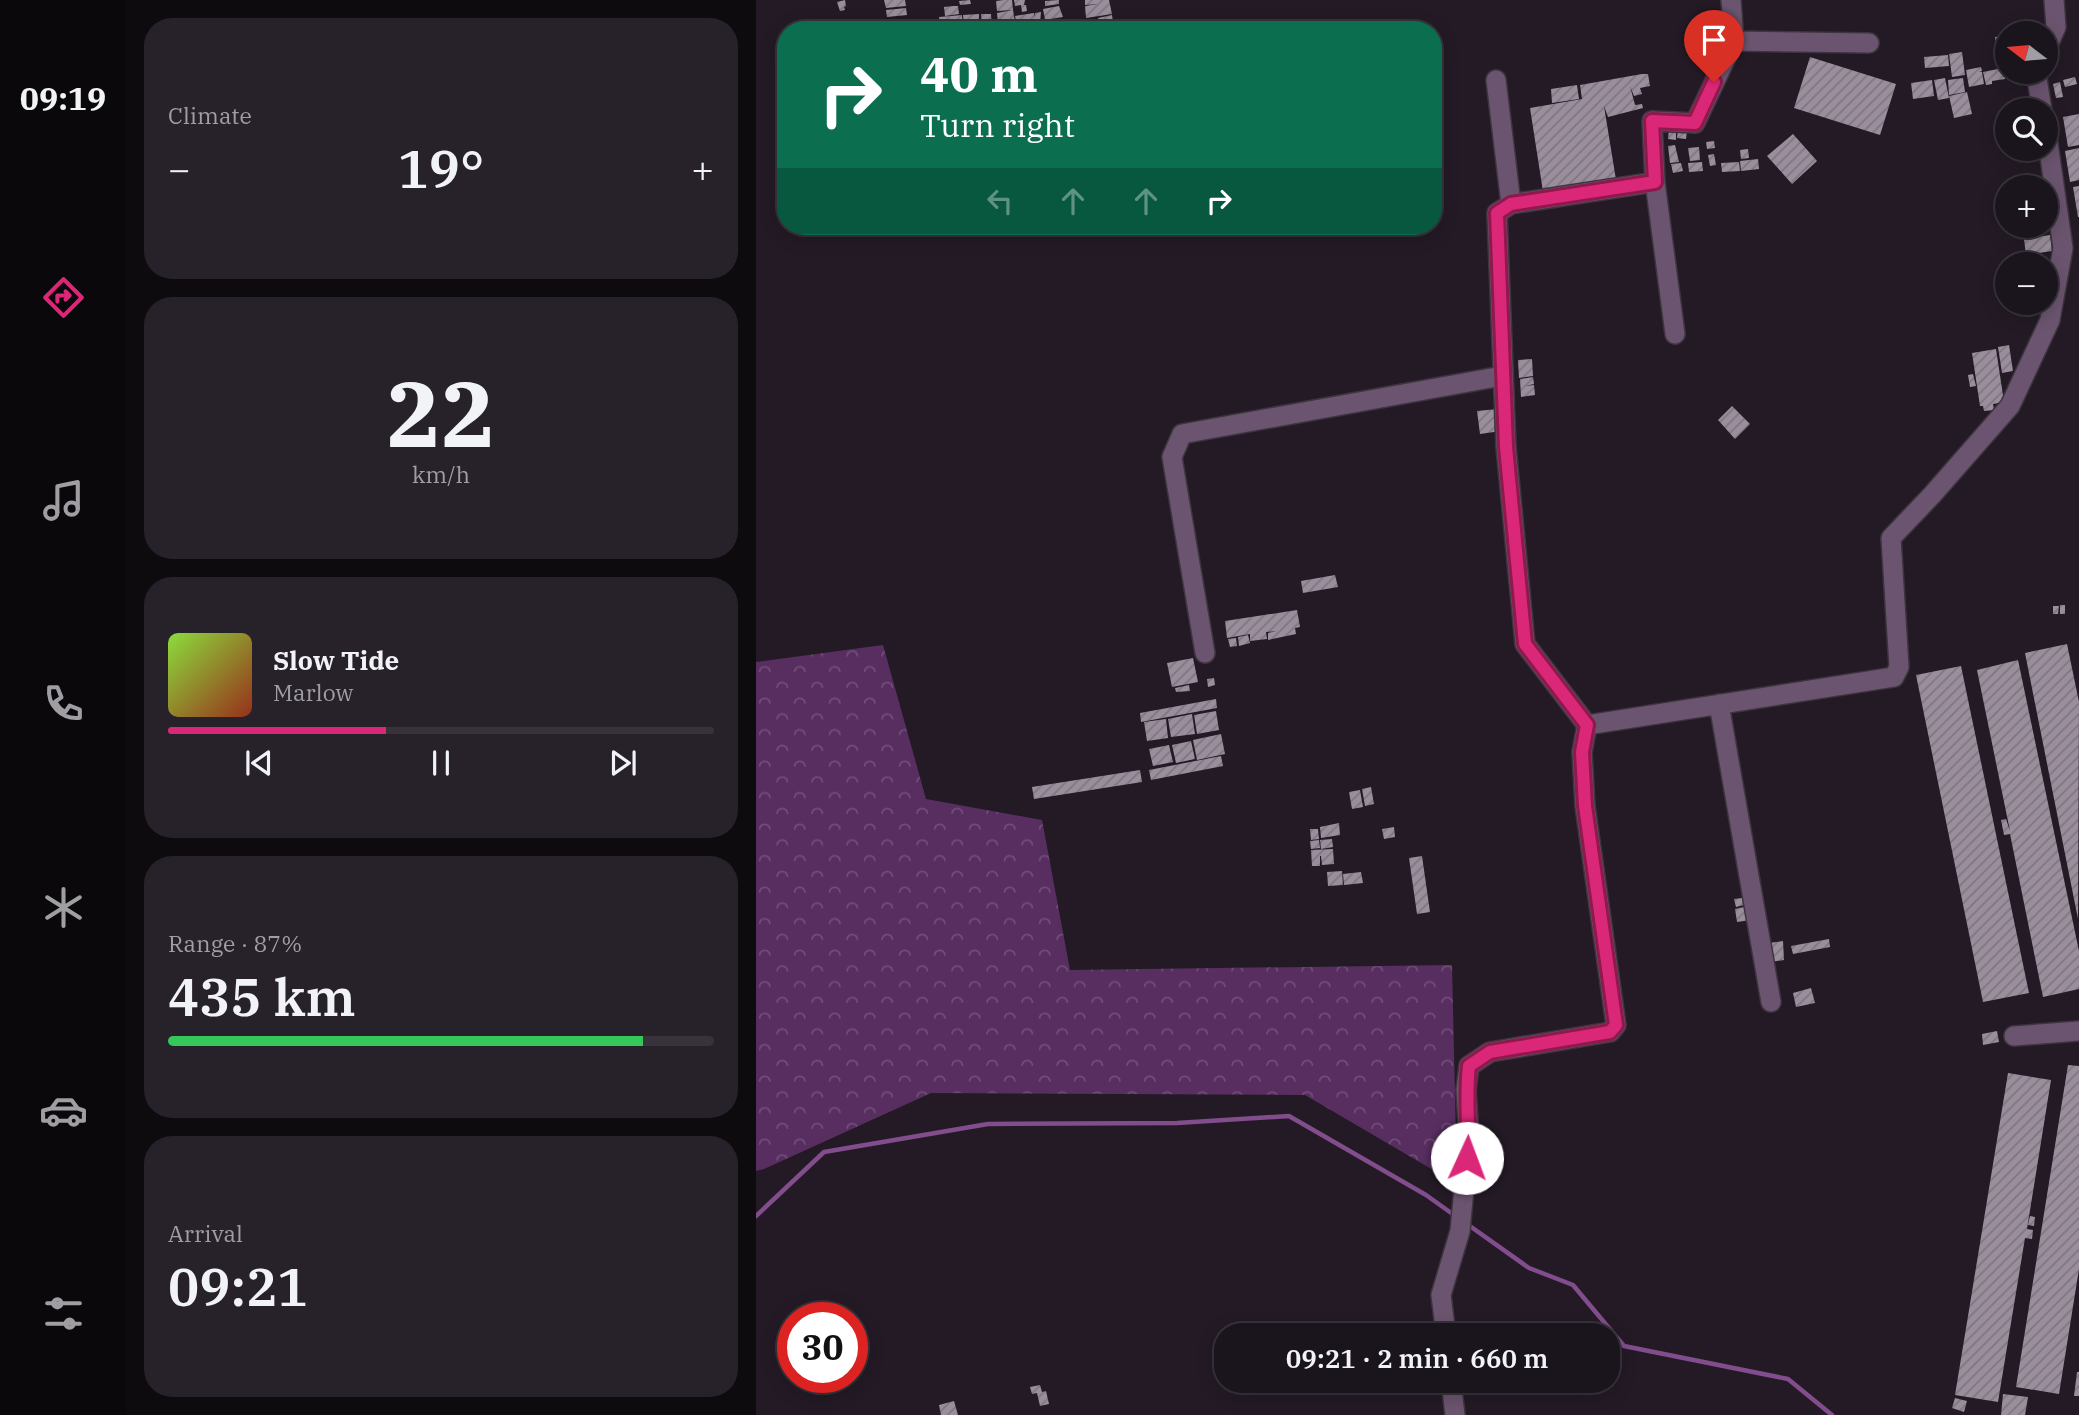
<!DOCTYPE html>
<meta charset="utf-8">
<style>
body{margin:0;font-family:"IBM Plex Serif",serif;background:#272129;color:#f1f3f6;height:100vh;display:flex;flex-direction:column;font-size:26px;white-space:nowrap}
*{box-sizing:border-box;margin:0}
p{font-size:23px;color:#9f9ea3}
.icon{flex:none;width:38px;height:38px;fill:none;stroke:currentColor;stroke-width:2;stroke-linecap:round;stroke-linejoin:round}
.map{position:relative;flex:1;overflow:hidden}
.details{display:flex;flex-direction:column;gap:18px;padding:18px;background:#0e0b0f;width:630px}
.details>*{flex:none}
.banner{position:absolute;left:21px;top:21px;width:665px;height:214px;border-radius:28px;box-shadow:0 4px 18px #0003,0 0 0 2px #38333b;background:#0b6e4f;color:#fff;overflow:hidden}
.needle{width:46px;rotate:286deg}
.controls{position:absolute;left:1239px;top:21px;display:grid;gap:14px}
.controls a{display:grid;place-items:center;width:63px;height:63px;border-radius:50%;background:#1a141c;box-shadow:0 4px 18px #0003,0 0 0 2px #38333b;font-size:35px}
.speed{position:absolute;left:21px;top:1302px;display:flex;gap:14px;font-size:35px;font-weight:700;text-align:center}
.speed>*{display:grid;place-content:center;width:91px;height:91px;border-radius:50%;background:#1a141c;box-shadow:0 4px 18px #0003,0 0 0 2px #38333b;line-height:1}
.speed .limit{border:10px solid #d22;background:#fff;color:#111}
.pin{position:absolute;display:grid;place-items:center;width:60px;height:60px;color:#fff;margin:-72px -30px;border-radius:50% 50% 50% 0;rotate:-45deg;box-shadow:0 0 7px #0007}
.pin .icon{rotate:45deg}
.me{position:absolute;width:77px;margin:-38px;rotate:2deg;stroke-linejoin:round;filter:drop-shadow(0 0 5px #0008)}
.turn{display:flex;align-items:center;gap:24px;height:147px;padding:0 28px;font-size:32px}
.turn .icon{width:91px;height:91px;stroke-width:2.5}
.turn b{display:block;font-size:49px;line-height:60px}
.lanes{display:flex;align-items:center;height:66px;padding:0 28px;background:#0003;justify-content:center;gap:35px;direction:ltr}
.lanes .off{opacity:.35}
.big{font-size:52px;font-weight:600;line-height:1.1}
.details .tile{flex:1;display:flex;flex-direction:column;justify-content:center;gap:10px;min-width:0;padding:0 24px;border-radius:28px;background:#272129}
.details .dial{align-items:center;gap:0}
.dial b{font-size:91px;line-height:1}
.song{display:flex;align-items:center;gap:21px}
.cover{width:84px;height:84px;border-radius:10px;background:linear-gradient(135deg,hsl(90 70% 55%),hsl(10 70% 35%))}
.played{height:7px;border-radius:4px;background:linear-gradient(90deg,#db2777 40%,#38333b 40%)}
.keys{display:flex;justify-content:space-around;direction:ltr}
.heat{display:flex;justify-content:space-between;align-items:center;font-size:38px;direction:ltr}
.charge{height:10px;border-radius:5px;background:linear-gradient(90deg,#34c759 87%,#38333b 0)}
.trip{position:absolute;left:458px;top:1323px;width:406px;height:70px;border-radius:28px;background:#1a141c;box-shadow:0 4px 18px #0003,0 0 0 2px #38333b;font-weight:600;line-height:70px;text-align:center}
main{display:flex;flex:1;min-height:0}
.tabs{display:flex;flex-direction:column;width:126px;justify-content:space-around;align-items:center;background:#0a080b;color:#9f9ea3}
.tabs .icon{width:49px;height:49px}
.tabs .on{color:#db2777}
.tabs b{font-size:32px;color:#f1f3f6}
.map>svg:first-child{display:block}
</style>
<main>
<nav class="tabs">
<b>09:19</b>
<svg class="icon on" aria-label="directions" viewBox="0 0 24 24"><path d="M12 3l9 9-9 9-9-9zM9 14v-3h6M13 9l2 2-2 2"/></svg>
<svg class="icon" aria-label="music" viewBox="0 0 24 24"><path d="M9 18V5l10-2v13"/><circle cx="6" cy="18" r="3"/><circle cx="16" cy="16" r="3"/></svg>
<svg class="icon" aria-label="phone" viewBox="0 0 24 24"><path d="M5 4h4l2 5-3 2q2 4 5 5l2-3 5 2v4C11 20 4 13 5 4z"/></svg>
<svg class="icon" aria-label="climate" viewBox="0 0 24 24"><path d="M12 3v18M4 7l16 10M4 17L20 7"/></svg>
<svg class="icon" aria-label="car" viewBox="0 0 24 24"><path d="M5 17H2v-5l4-1 3-4h7l3 4 3 1v5h-3M9 17h6M6 11h13"/><circle cx="7" cy="17" r="2"/><circle cx="17" cy="17" r="2"/></svg>
<svg class="icon" aria-label="filters" viewBox="0 0 24 24"><path d="M4 7h16M4 17h16"/><circle cx="9" cy="7" r="2"/><circle cx="15" cy="17" r="2"/></svg>
</nav>
<section class="details">
<div class="tile"><p>Climate</p>
<div class="heat"><a>−</a><b class="big">19°</b><a>+</a></div>
</div>
<div class="tile dial"><b>22</b><p>km/h</p></div>
<div class="tile">
<div class="song"><i class="cover"></i><div><b>Slow Tide</b><p>Marlow</p></div></div>
<div class="played"></div>
<div class="keys"><svg class="icon" aria-label="previous" viewBox="0 0 24 24"><path d="M18 5L8 12l10 7zM5 5v14"/></svg><svg class="icon" aria-label="pause" viewBox="0 0 24 24"><path d="M8 5v14M16 5v14"/></svg><svg class="icon" aria-label="next" viewBox="0 0 24 24"><path d="M6 5l10 7-10 7zM19 5v14"/></svg></div>
</div>
<div class="tile"><p>Range · 87%</p><b class="big">435 km</b><div class="charge"></div></div>
<div class="tile"><p>Arrival</p><b class="big">09:21</b></div>
</section>
<div class="map">
<svg width="1323" height="1415" viewBox="0 0 1323 1415">
<defs>
<pattern id="forest-crowns" width="20" height="18" patternUnits="userSpaceOnUse" patternTransform="scale(1.75)"><rect width="20" height="18" fill="#582e61"/><path d="M2 6a3 3 0 1 1 6 0M12 15a3 3 0 1 1 6 0" fill="none" stroke="#714d78"/></pattern>
<pattern id="building-hatch" width="6" height="6" patternUnits="userSpaceOnUse" patternTransform="scale(1.75)"><rect width="6" height="6" fill="#9a8e9c"/><path d="M-1 1l2-2M0 6l6-6M5 7l2-2" fill="none" stroke="#7e7680"/></pattern>
</defs>
<rect width="100%" height="100%" fill="#231a25"/>
<path fill="url(#forest-crowns)" d="M127 645 170 799 286 820 314 970 696 965 701 1184 549 1095 175 1093 8 1169 0 1171V662Z"/>
<g fill="none" stroke-linecap="round" stroke-linejoin="round">
<path stroke="#824d8c" stroke-width="4.5" d="M0 1216 68 1152 232 1124 421 1123 533 1116 670 1195 698 1215
M711 1224 773 1268 817 1285 868 1346 1032 1379 1076 1415"/>
</g>
<path fill="url(#building-hatch)" d="M89 0 90 6 88 7 89 10 84 11 81 2Z
M128 0H149L150 6 130 8Z
M214 0 215 4 204 5 203 1Z
M248 0H256L257 10 241 11 240 1Z
M258 0H269L268 5H270L271 11 266 12 265 5 259 6Z
M303 0V4L289 6V1Z
M329 0H353L356 14 330 18 329 6 342 4 329 5Z
M198 6H202L203 14 189 16 188 7Z
M303 6 307 17 294 19 300 20 301 26H299V30H291L287 9Z
M150 8 151 15 131 17 130 10Z
M257 10 259 22 242 25 241 13Z
M285 12 284 23H288L289 28 262 30 259 16 278 13 279 17V13Z
M223 14V25L208 26 207 15Z
M225 14H235L236 27 226 28Z
M206 15 207 30H184L183 17Z
M356 15 357 22 343 24 342 18Z
M307 19 308 30H303L302 20Z
M354 24 355 29 342 30 341 26Z
M1249 36V43H1240L1239 37Z
M1206 52 1209 75 1196 77 1193 54Z
M1192 55 1193 66 1169 68 1168 57Z
M1054 57 1140 84 1124 135 1038 108Z
M1225 67 1226 71 1223 72H1226L1228 84 1213 87 1210 70Z
M1247 68 1249 79 1236 81V84L1230 85 1227 72Z
M1254 72H1261V80H1254Z
M1263 72H1269V80H1263Z
M886 74H892L894 86 884 88 886 94 878 96 874 86 879 105 886 104 887 108 852 117 848 106 861 186 788 198 774 108 855 94 826 99 824 85Z
M1319 77 1321 84 1309 87 1307 80Z
M1189 78 1193 98 1182 100 1178 80Z
M1207 78 1209 92 1193 95 1192 80Z
M1176 80 1178 96 1157 99 1155 83Z
M1304 82 1307 97 1300 98 1297 84Z
M821 85 823 99 796 103 795 89Z
M1211 92 1216 114 1198 118 1193 96Z
M1323 114V145L1312 147 1307 117Z
M913 129H920V140L912 139Z
M922 130 931 131 930 139 921 138Z
M1037 134 1061 161 1036 184 1011 156Z
M958 141 959 148 951 149 950 142Z
M919 145 923 162 914 163 912 146Z
M943 147 944 160 934 161 932 148Z
M1323 148V180L1314 182 1309 151Z
M992 149 993 158 985 159 984 150Z
M958 154 960 165 954 166 952 155Z
M1002 159 1003 169 985 171 984 161Z
M946 162 947 171 933 172 932 163Z
M983 162 984 171 966 172 965 163Z
M925 163 927 171 917 173 915 164Z
M1323 186V217H1322L1317 187Z
M1294 235 1296 251 1270 255 1268 239Z
M1253 345 1257 371 1246 373 1242 347Z
M1240 349 1248 402 1237 404 1238 410 1228 411 1227 406H1224L1216 353Z
M776 359 777 376 763 378 762 360Z
M1217 374 1220 386 1214 387 1212 375Z
M777 377 778 384 769 386 778 385 779 395 765 397 764 379Z
M976 406 994 424 979 439 962 420Z
M742 409 745 431 724 434 721 411Z
M579 575 582 587 547 593 545 581Z
M1304 605H1309V614H1304Z
M1297 606H1303L1302 614H1297Z
M541 610 544 627 539 628 540 634 512 640V633L521 631 510 632 511 639 494 641V634L471 638 469 621Z
M492 635 494 643 483 646 482 637Z
M480 638 481 646 474 647 472 639Z
M1311 644 1323 702 1322 919 1269 653Z
M437 658 442 682 416 687 411 663Z
M1262 660 1323 951V989L1287 997 1254 834 1248 835 1245 820 1250 819 1254 831 1221 670Z
M1205 666 1273 993 1227 1002 1160 675Z
M458 678 459 685 452 687 451 679Z
M433 685 434 691 420 692 419 688Z
M460 699 461 708 385 722 384 713Z
M460 711 463 730 441 734 438 715Z
M436 714 439 734 415 737 412 719Z
M410 719 412 738 391 741 388 722Z
M465 734 469 754 441 760 437 740Z
M435 741 439 759 420 763 416 745Z
M413 745 417 762 397 766 393 749Z
M465 756 467 766 395 780 393 770Z
M384 770 386 782 278 799 276 787Z
M615 787 618 804 609 806 606 789Z
M604 790 607 807 596 809 593 792Z
M583 823 584 835 565 838 564 827Z
M638 827 639 837 628 839 626 829Z
M554 829H562L563 839 555 840Z
M576 839 577 847 565 849 564 840Z
M563 840 564 848 555 849 554 841Z
M577 849 578 864 566 865 565 856H564V866H556L555 850Z
M666 856 674 912 661 914 653 858Z
M586 871 587 885 572 886 571 872Z
M605 872 607 883 588 885 587 874Z
M986 898 988 905 980 907 978 899Z
M993 906 995 920 981 922 979 909Z
M1073 939 1074 947 1037 954 1035 946Z
M1027 941 1028 960 1015 962 1013 943Z
M1055 988 1059 1003 1040 1007 1037 993Z
M1241 1031 1243 1042 1227 1045 1226 1034Z
M1312 1065 1323 1066V1269L1303 1394 1260 1387Z
M1252 1073 1295 1080 1271 1229 1277 1230 1276 1239 1269 1238 1242 1402 1199 1395Z
M1274 1216 1279 1217 1278 1226 1272 1225Z
M1321 1372H1323V1396H1318Z
M284 1385 286 1392 290 1391 293 1404 284 1406 281 1393 276 1394 274 1387Z
M1247 1394 1272 1397 1269 1415H1245Z
M1199 1398 1211 1401 1208 1412 1196 1408Z
M198 1401 202 1415H185L183 1405Z"/>
<g fill="none" stroke-linecap="round" stroke-linejoin="round">
<g stroke="#3d343e" stroke-width="22">
<path id="minor" d="M978 41 1113 43
M1290 50 1300 27 1298 0
M1280 72 1286 110
M740 80 755 204 741 213 750 447 769 644 831 725
M755 204 899 182
M919 334 899 182 896 121 939 123 978 41 975 0
M449 653 416 457 426 434 746 376
M963 704 1015 1002
M1258 1036 1323 1031
M690 1335 685 1295 704 1231 713 1136 710 1090 713 1066 734 1052 854 1032 860 1025 829 806 826 752 831 725 1138 677 1143 667 1135 538 1176 495 1254 406 1294 320 1307 248 1290 129
M695 1381 699 1415"/>
</g>
<use href="#minor" stroke="#6b546f" stroke-width="19"/>
</g>
<g fill="none" stroke-linecap="round" stroke-linejoin="round">
<g stroke="#8e194d" stroke-width="18">
<path id="route" d="M711 1158C714 1127 709 1098 713 1066L734 1052 854 1032 860 1025 829 806 826 752 831 725 769 644 750 447 741 213 755 204 899 182 896 121 939 123 958 82"/>
</g>
<use href="#route" stroke="#db2777" stroke-width="12"/>
</g>
</svg>
<div class="controls">
<a><svg class="needle" viewBox="-14 -14 28 28"><path d="M0-13l5 13h-10z" fill="#e53935"/><path d="M0 13l5-13h-10z" fill="#9f9ea3"/></svg></a>
<a><svg class="icon" aria-label="search" viewBox="0 0 24 24"><circle cx="10" cy="10" r="6"/><path d="M15 15l6 6"/></svg></a>
<a>+</a>
<a>−</a>
</div>
<div class="speed"><div class="limit">30</div></div>
<div class="pin" style="left:958px;top:82px;background:#d93025"><svg class="icon" aria-label="arrive" viewBox="0 0 24 24"><path d="M6 21V4h12l-3 4 3 4H6"/></svg></div>
<svg class="me" style="left:711px;top:1158px" viewBox="-20 -20 40 40"><circle r="19" fill="#fff"/><path d="M0-13L10 11 0 6-10 11z" fill="#db2777"/></svg>
<div class="trip">09:21 · 2 min · 660 m</div>
<div class="banner">
<div class="turn"><svg class="icon" aria-label="right" viewBox="0 0 24 24"><path d="M7 20v-9h11M14 6l5 5-5 5"/></svg><div><b>40 m</b>Turn right</div></div>
<div class="lanes"><svg class="icon off" aria-label="left" viewBox="0 0 24 24"><path d="M17 20v-9H6M10 6l-5 5 5 5"/></svg><svg class="icon off" aria-label="ahead" viewBox="0 0 24 24"><path d="M12 20V5M6 11l6-6 6 6"/></svg><svg class="icon off" aria-label="ahead" viewBox="0 0 24 24"><path d="M12 20V5M6 11l6-6 6 6"/></svg><svg class="icon" aria-label="right" viewBox="0 0 24 24"><path d="M7 20v-9h11M14 6l5 5-5 5"/></svg></div>
</div>
</div>
</main>
